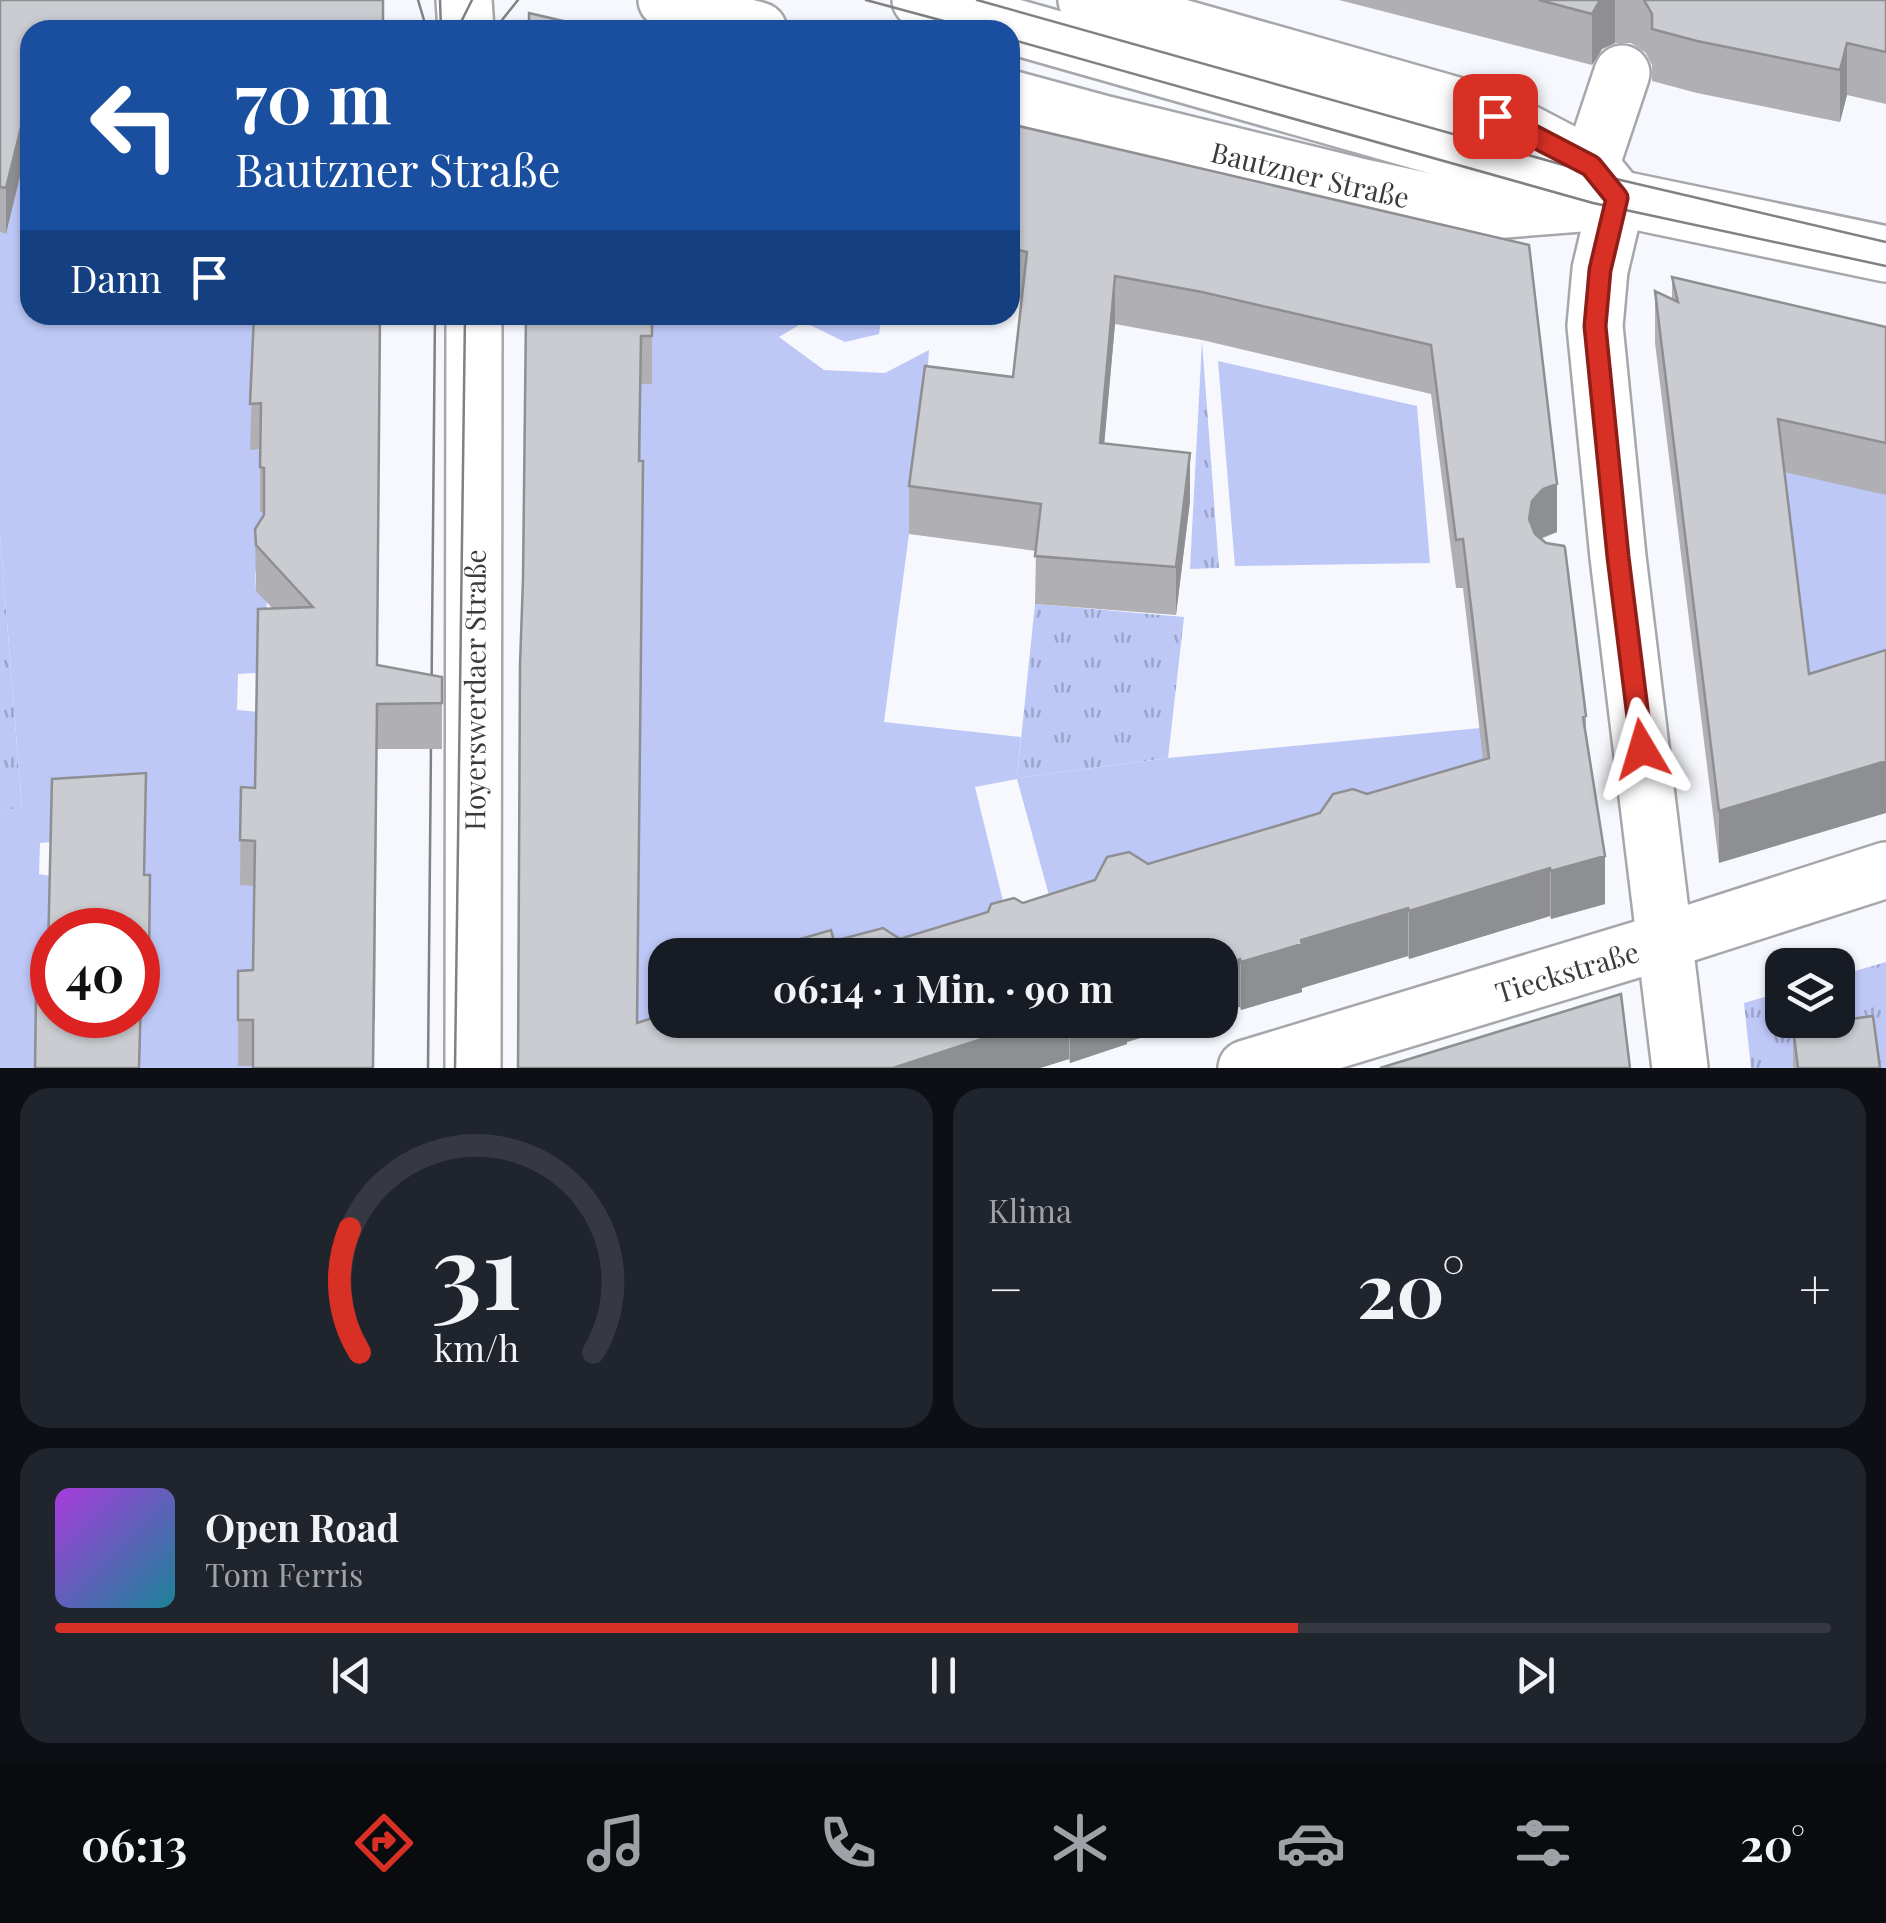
<!DOCTYPE html>
<html lang="de">
<meta charset="utf-8">
<style>
body{margin:0;font-family:"Playfair Display",serif;background:#20242c;color:#f1f3f6;height:100vh;display:flex;flex-direction:column;font-size:38px;white-space:nowrap}
*{box-sizing:border-box;margin:0}
p{font-size:32px;color:#9ea1a6}
.icon{flex:none;width:55px;height:55px;fill:none;stroke:currentColor;stroke-width:2;stroke-linecap:round;stroke-linejoin:round}
.map{position:relative;height:1068px;overflow:hidden}
.panel{display:flex;flex-direction:column;gap:20px;padding:20px;background:#0d0f14;flex:1}
.panel>*{flex:none}
.top-card{position:absolute;left:20px;top:20px;width:1000px;height:305px;border-radius:30px;box-shadow:0 2px 8px #0004;background:#1a4fa0;color:#fff;overflow:hidden}
.buttons{position:absolute;left:1765px;top:948px;display:grid;gap:20px}
.buttons a{display:grid;place-items:center;width:90px;height:90px;border-radius:20px;background:#171b24;box-shadow:0 2px 8px #0004;font-size:50px}
.speed{position:absolute;left:30px;top:908px;display:flex;gap:20px;font-size:50px;font-weight:700;text-align:center}
.speed>*{display:grid;place-content:center;width:130px;height:130px;border-radius:50%;background:#171b24;box-shadow:0 2px 8px #0004;line-height:1}
.speed .limit{border:15px solid #d22;background:#fff;color:#111}
.pin{position:absolute;display:grid;place-items:center;width:85px;height:85px;color:#fff;margin:-42px;border-radius:20px;box-shadow:0 5px 15px #0006}
.me{position:absolute;width:110px;margin:-55px;rotate:353deg;stroke-linejoin:round;filter:drop-shadow(0 0 8px #0008)}
.turn{display:flex;align-items:center;gap:35px;height:210px;padding:0 50px;font-size:45px}
.turn .icon{width:130px;height:130px;stroke-width:2.5}
.turn b{display:block;font-size:70px;line-height:85px}
.then{display:flex;align-items:center;height:95px;padding:0 50px;background:#0003;gap:20px;font-size:38px}
.big{font-size:75px;font-weight:700;line-height:1.1}
.panel .card{flex:1;display:flex;flex-direction:column;justify-content:center;gap:15px;min-width:0;padding:0 35px;border-radius:30px;background:#20242c}
.panel .dial{align-items:center;gap:0}
.dial svg{height:260px;overflow:visible;fill:none;stroke:#363941;stroke-width:7;stroke-linecap:round;text-anchor:middle}
.dial text{fill:#f1f3f6;stroke:none}
.song{display:flex;align-items:center;gap:30px}
.cover{width:120px;height:120px;border-radius:15px;background:linear-gradient(135deg,hsl(280 70% 55%),hsl(190 70% 35%))}
.played{height:10px;border-radius:5px;background:linear-gradient(90deg,#d93025 70%,#363941 70%)}
.keys{display:flex;justify-content:space-around;direction:ltr}
.heat{display:flex;justify-content:space-between;align-items:center;font-size:55px;direction:ltr}
.panel .tiles{flex:1;display:grid;gap:20px;grid-template-columns:1fr 1fr}
.card:last-child{grid-column:span 2}
.trip{position:absolute;left:648px;top:938px;width:590px;height:100px;border-radius:30px;background:#171b24;box-shadow:0 2px 8px #0004;font-weight:700;line-height:100px;text-align:center}
.dock{display:flex;height:160px;justify-content:space-around;align-items:center;background:#090b0e;color:#9ea1a6}
.dock .icon{width:70px;height:70px}
.dock .active{color:#d93025}
.dock b{font-size:45px;color:#f1f3f6}
.map>svg:first-child{display:block}
</style>
<div class="map">
<svg width="1886" height="1068" viewBox="0 0 1886 1068">
<defs>
<pattern id="grass-tufts" width="24" height="20" patternUnits="userSpaceOnUse" patternTransform="scale(2.5)"><rect width="24" height="20" fill="#bec8f7"/><path d="M3 7l-1-3M5 7V3M7 7l1-3M15 17l-1-3M17 17v-4M19 17l1-3" fill="none" stroke="#9ba4c9"/></pattern>
</defs>
<rect width="100%" height="100%" fill="#f6f8fd"/>
<path fill="url(#grass-tufts)" d="M1202 341 1219 568 1190 569Z
M0 535 22 808 0 811Z
M1035 604 1184 617 1168 758 1017 778Z
M1886 962V1068H1751L1744 1003 1782 992V1020H1838V976Z"/>
<path fill="#bec8f7" d="M30 136V315H252V343L264 344 261 449 264 539 255 574 256 590 262 597H267L266 620 258 673 238 674 237 710 258 712 252 1068H140L142 990H149L144 905 145 804 52 842 40 843 39 874 51 876 46 1068H0V811L22 807 0 535V232L6 233Z
M617 315H882L879 334 845 342 804 322 779 337 824 370 885 373 929 350 925 414 884 722 1021 737 1017 778 1168 758 1480 728 1490 806 1061 939 1017 779 975 787 1014 946 990 955H665V1020H800L622 1063 639 794 643 510 639 509 641 384 652 383V346Z
M1218 361 1417 406 1430 563 1235 566Z
M1777 463 1886 495V702L1809 726Z"/>
<g fill="none" stroke-linecap="round" stroke-linejoin="round">
<g stroke="#a5a7ab" stroke-width="60">
<g id="minor">
<path d="M464 0 466 30"/>
<path d="M920 0 1617 198 1600 270 1595 326 1618 557 1680 1068"/>
<path d="M1591 166 1622 73"/>
<path id="s1" d="M473 1068 474 315"/>
<path id="s2" d="M1246 1068 1665 941 1886 870"/>
</g>
</g>
<g stroke="#a5a7ab" stroke-width="60">
<g id="major">
<path d="M666 0 684 10 759 30"/>
<path d="M1086 0 1495 116 1591 166 1617 198"/>
<path id="s3" d="M1010 98 1106 124 1355 185 1479 212 1593 203 1617 198 1886 254"/>
</g>
</g>
<use href="#minor" stroke="#fff" stroke-width="55"/>
<use href="#major" stroke="#fff" stroke-width="55"/>
<path stroke="#808184" stroke-width="2.5" d="M418 0 427 30
M440 0 441 30
M866 0 977 30
M977 0 1599 175 1886 242
M457 30 472 0
M494 30 518 0
M1010 39 1593 203 1886 266
M428 1068 435 315
M455 1068 465 315"/>
</g>
<path fill="#afafb4" d="M0 0 30 30 6 234 0 232Z
M1339 0H1886V104L1847 95 1840 122 1697 93 1652 81V65L1646 53 1631 43H1615L1602 49 1592 65Z
M1010 124 1529 245 1557 532 1541 539 1586 716V733L1605 904 1551 919 1550 916 1409 959 1408 956 1302 988V992L1241 1010 1220 955H790V942L900 939 1320 813 1367 794 1483 759 1463 588H1456L1431 394 1202 340 1115 324 1104 443 1190 501 1176 615 1035 604 1036 551 909 534V486L1013 377 1022 299 1010 296Z
M1672 277 1886 327V495L1784 472 1719 863 1655 343V291L1672 299Z
M254 315 377 665 442 677V749H377L375 1018 253 1066H238V971L253 970 255 886 240 885 241 787 255 788 273 609 256 591 255 529 264 516V513L260 512V449L250 450Z
M652 315V384H641L637 1023 665 1020H1199L1127 1042V1044L1070 1063 1069 1059 1040 1068H518L523 579Z
M144 875H150L149 990H142L140 1068H35Z
M1793 1027 1880 1068H1793Z"/>
<path fill="#8e8f92" d="M1600 0H1615V43L1602 49 1592 65V14Z
M1847 43V95L1840 122V70Z
M30 91V136L6 234V188Z
M1115 276V324L1100 491V443Z
M1190 453V501L1176 615V567Z
M1557 484V532L1543 537 1532 549 1529 519 1532 501 1543 489Z
M1886 761V813L1719 863V811Z
M1605 856V904L1551 919V871Z
M1550 868V916L1409 959V911Z
M1408 908V956L1302 988V992L1241 1010V962L1301 940Z
M1240 959V1007L1220 1013V965Z
M1040 1020H1069V1059L1040 1068H893Z
M1070 1020H1199L1127 1042V1044L1070 1063Z"/>
<path fill="#cbccd1" stroke="#8e8f92" stroke-width="2.5" fill-rule="evenodd" d="M0 0H383V30H30V91L6 188 0 187Z
M1539 0H1600L1592 14Z
M1644 0H1886V52L1847 43 1840 70 1697 41 1652 29V14Z
M529 13 602 30H529Z
M1010 124 1529 245 1557 484 1543 489 1532 501 1529 519 1535 534 1546 543 1564 546 1565 548 1586 716 1583 717 1605 856 1551 871 1550 868 1409 911 1408 908 1301 940 1302 944 1241 962 1240 959 1220 965V955H794L790 942 831 930 834 941 883 928 900 939 988 912 991 904 1014 898 1023 903 1095 880 1107 857 1129 852 1148 864 1320 813 1333 794 1353 789 1367 794 1489 758 1463 539 1456 540 1431 345 1202 292 1115 276 1100 443 1190 453 1176 567 1035 556 1041 504 909 486 925 366 1013 377 1027 252 1010 248Z
M1672 277 1886 327V443L1778 419 1809 674 1886 650V761L1719 811 1655 291 1678 302Z
M254 315H380L377 665 442 677V703L377 704 373 1068H253V1020H238V971L253 970 255 841 240 840 241 787 255 788 258 609 313 607 256 545 255 529 264 515V468L260 467 261 403 250 404Z
M526 315H652V336H641L639 461H643L637 1023 665 1014V1020H1040L893 1068H518L520 665 523 579Z
M146 773 144 875H150L149 959H142L139 1068H35L36 996H47L52 779ZM52 930H138V1015H52Z
M1621 994 1630 1068H1380Z
M1873 1016 1880 1068H1798L1793 1027Z"/>
<g fill="none" stroke-linecap="round" stroke-linejoin="round">
<g stroke="#8d1f18" stroke-width="25">
<path id="route" d="M1495 116 1591 166 1617 198 1600 270 1595 326 1618 557 1642 749"/>
</g>
<use href="#route" stroke="#d93025" stroke-width="18"/>
</g>
<g text-anchor="middle" dominant-baseline="central" stroke-width="8" stroke-linejoin="round" paint-order="stroke">
<g font-size="28" fill="#3a3b3d" stroke="#fff">
<text stroke="none"><textPath href="#s3" startOffset="310">Bautzner Straße</textPath></text>
<text stroke="none"><textPath href="#s1" startOffset="378">Hoyerswerdaer Straße</textPath></text>
<text stroke="none"><textPath href="#s2" startOffset="335">Tieckstraße</textPath></text>
</g>
</g>
</svg>
<div class="buttons">
<a><svg class="icon" aria-label="layers" viewBox="0 0 24 24"><path d="M12 4l9 5-9 5-9-5zM3 14l9 5 9-5"/></svg></a>
</div>
<div class="speed"><div class="limit">40</div></div>
<div class="pin" style="left:1495px;top:116px;background:#d93025"><svg class="icon" aria-label="arrive" viewBox="0 0 24 24"><path d="M6 21V4h12l-3 4 3 4H6"/></svg></div>
<svg class="me" style="left:1642px;top:749px" viewBox="-20 -20 40 40"><path d="M0-17L14 15 0 8-14 15z" fill="#d93025" stroke="#fff" stroke-width="4"/></svg>
<div class="trip">06:14 · 1 Min. · 90 m</div>
<div class="top-card">
<div class="turn"><svg class="icon" aria-label="left" viewBox="0 0 24 24"><path d="M17 20v-9H6M10 6l-5 5 5 5"/></svg><div><b>70 m</b>Bautzner Straße</div></div>
<div class="then">Dann<svg class="icon" aria-label="arrive" viewBox="0 0 24 24"><path d="M6 21V4h12l-3 4 3 4H6"/></svg></div>
</div>
</div>
<section class="panel">
<div class="tiles">
<div class="card dial"><svg viewBox="0 0 100 80">
<path d="M14 69A42 42 0 1 1 86 69"/>
<path d="M14 69A42 42 0 0 1 11 31" stroke="#d93025"/>
<text x="50" y="56" font-size="32" font-weight="700">31</text>
<text x="50" y="72" font-size="11">km/h</text>
</svg></div>
<div class="card"><p>Klima</p>
<div class="heat"><a>−</a><b class="big">20°</b><a>+</a></div>
</div>
<div class="card">
<div class="song"><i class="cover"></i><div><b>Open Road</b><p>Tom Ferris</p></div></div>
<div class="played"></div>
<div class="keys"><svg class="icon" aria-label="previous" viewBox="0 0 24 24"><path d="M18 5L8 12l10 7zM5 5v14"/></svg><svg class="icon" aria-label="pause" viewBox="0 0 24 24"><path d="M8 5v14M16 5v14"/></svg><svg class="icon" aria-label="next" viewBox="0 0 24 24"><path d="M6 5l10 7-10 7zM19 5v14"/></svg></div>
</div>
</div>
</section>
<nav class="dock">
<b>06:13</b>
<svg class="icon active" aria-label="directions" viewBox="0 0 24 24"><path d="M12 3l9 9-9 9-9-9zM9 14v-3h6M13 9l2 2-2 2"/></svg>
<svg class="icon" aria-label="music" viewBox="0 0 24 24"><path d="M9 18V5l10-2v13"/><circle cx="6" cy="18" r="3"/><circle cx="16" cy="16" r="3"/></svg>
<svg class="icon" aria-label="phone" viewBox="0 0 24 24"><path d="M5 4h4l2 5-3 2q2 4 5 5l2-3 5 2v4C11 20 4 13 5 4z"/></svg>
<svg class="icon" aria-label="climate" viewBox="0 0 24 24"><path d="M12 3v18M4 7l16 10M4 17L20 7"/></svg>
<svg class="icon" aria-label="car" viewBox="0 0 24 24"><path d="M5 17H2v-5l4-1 3-4h7l3 4 3 1v5h-3M9 17h6M6 11h13"/><circle cx="7" cy="17" r="2"/><circle cx="17" cy="17" r="2"/></svg>
<svg class="icon" aria-label="filters" viewBox="0 0 24 24"><path d="M4 7h16M4 17h16"/><circle cx="9" cy="7" r="2"/><circle cx="15" cy="17" r="2"/></svg>
<b>20°</b>
</nav>
